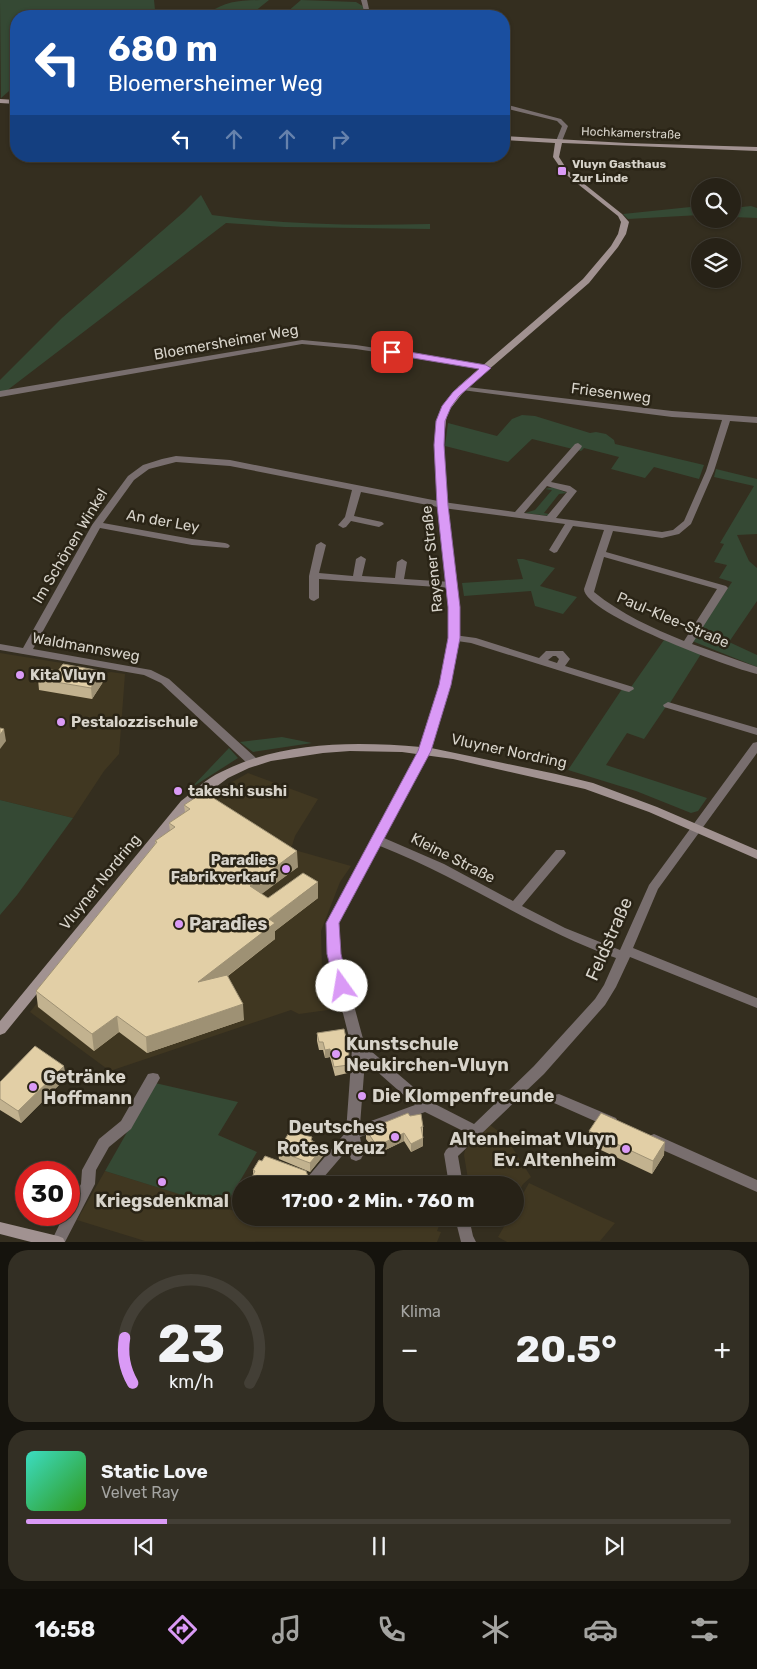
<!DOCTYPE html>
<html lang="de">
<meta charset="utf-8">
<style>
body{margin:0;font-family:Rubik,sans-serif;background:#332f24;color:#f1f3f6;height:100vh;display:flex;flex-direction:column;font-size:19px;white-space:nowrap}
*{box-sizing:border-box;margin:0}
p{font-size:16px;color:#a4a4a1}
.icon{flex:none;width:28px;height:28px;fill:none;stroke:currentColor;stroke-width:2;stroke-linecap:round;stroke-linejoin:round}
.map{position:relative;height:1242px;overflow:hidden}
.sheet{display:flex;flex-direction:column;gap:8px;padding:8px;background:#15130d;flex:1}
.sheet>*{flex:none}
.banner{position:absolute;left:10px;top:10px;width:500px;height:152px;border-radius:20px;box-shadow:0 1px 4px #0004,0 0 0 1px #433f36;background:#1a4fa0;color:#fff;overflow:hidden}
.buttons{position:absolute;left:691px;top:178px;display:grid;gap:10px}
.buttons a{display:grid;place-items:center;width:50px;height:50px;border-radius:50%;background:#272217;box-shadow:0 1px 4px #0004,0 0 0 1px #433f36;font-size:25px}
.speed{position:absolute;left:15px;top:1161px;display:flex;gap:10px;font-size:25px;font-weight:700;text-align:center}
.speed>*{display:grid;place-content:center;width:65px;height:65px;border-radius:50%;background:#272217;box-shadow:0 1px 4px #0004,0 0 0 1px #433f36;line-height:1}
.speed .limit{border:8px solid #d22;background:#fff;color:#111}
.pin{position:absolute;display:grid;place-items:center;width:42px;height:42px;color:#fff;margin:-21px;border-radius:10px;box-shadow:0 2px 8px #0006}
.me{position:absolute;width:55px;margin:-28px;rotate:347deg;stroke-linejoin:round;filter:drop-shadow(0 0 4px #0008)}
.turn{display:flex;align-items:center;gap:18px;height:105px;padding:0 15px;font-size:22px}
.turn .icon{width:65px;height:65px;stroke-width:2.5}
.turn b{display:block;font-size:35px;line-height:42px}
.lanes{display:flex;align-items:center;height:48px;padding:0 15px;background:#0003;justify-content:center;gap:25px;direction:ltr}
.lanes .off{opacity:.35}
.big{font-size:38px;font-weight:700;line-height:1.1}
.sheet .widget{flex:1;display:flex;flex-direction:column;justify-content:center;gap:8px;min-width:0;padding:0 18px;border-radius:20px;background:#332f24}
.sheet .dial{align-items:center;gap:0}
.dial svg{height:130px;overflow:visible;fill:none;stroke:#433f36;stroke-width:7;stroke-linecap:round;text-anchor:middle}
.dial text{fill:#f1f3f6;stroke:none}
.song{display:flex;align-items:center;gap:15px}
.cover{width:60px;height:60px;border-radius:8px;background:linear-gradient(135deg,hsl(170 70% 55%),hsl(110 70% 35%))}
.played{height:5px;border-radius:2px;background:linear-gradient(90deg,#da9af6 20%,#433f36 20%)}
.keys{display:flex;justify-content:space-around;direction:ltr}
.heat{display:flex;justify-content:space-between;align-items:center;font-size:28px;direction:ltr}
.sheet .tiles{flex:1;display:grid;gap:8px;grid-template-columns:1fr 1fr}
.widget:last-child{grid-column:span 2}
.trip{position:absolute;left:232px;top:1176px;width:292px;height:50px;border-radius:25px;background:#272217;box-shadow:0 1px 4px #0004,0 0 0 1px #433f36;font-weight:700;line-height:50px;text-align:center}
.menu{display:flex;height:80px;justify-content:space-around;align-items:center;background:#100e09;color:#a4a4a1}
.menu .icon{width:35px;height:35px}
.menu .on{color:#da9af6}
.menu b{font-size:22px;color:#f1f3f6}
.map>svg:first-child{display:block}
</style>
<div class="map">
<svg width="757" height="1242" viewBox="0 0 757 1242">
<rect width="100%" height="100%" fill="#342e1f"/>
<path fill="#403721" d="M0 653 62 663 67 670 98 675 111 672 125 674 119 754 104 771 73 818 0 800Z
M248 773 318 799 295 836 291 849 351 866 340 882 321 931 322 969 335 1009 299 1014 291 1010 110 1071 30 1012 192 810 211 794Z
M490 1125 505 1136 531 1177 523 1184 516 1197V1185H469L464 1155 465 1150Z
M105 1171 241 1213V1218H257V1221L294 1222 300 1218H348L357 1221 359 1218H430L441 1221 437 1231 441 1232 437 1242 145 1241 77 1220Z
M529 1183 599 1216 615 1223 600 1241 507 1242 498 1237 509 1218H516V1206Z"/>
<path fill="#354934" d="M0 0H154L155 10 209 13C227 0 244 0 269 0L249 16H16V85L1 98Z
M301 0 356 2 379 16H273L276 13 287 12Z
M201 195 212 215C284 225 357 226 430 224V229L285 227 226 223 5 392H0V380L62 318 185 211Z
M700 206V215L628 219 623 214Z
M751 206 757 208V218L733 217V208Z
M522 415 535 416 590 433 596 432 606 434 614 440 615 444 704 465 699 479 654 467 645 478 611 469 619 457 584 448 581 451 532 439 508 462 445 446 448 423 497 436 512 419Z
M716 469 757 479V534L737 535 749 561 757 568V601L729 642 757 655V667L692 641 732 582 719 578 727 565 714 562 724 544 720 543 754 486 714 477Z
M553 487 567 493 559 494 544 513 549 514V516L525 513 535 510 552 490 545 489Z
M517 559H523L555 568 540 586 577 597 563 614 535 606 531 591 464 596 462 583 523 579Z
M664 640 701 654 670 703 665 708 644 739 627 733 606 765 707 798 698 811 691 813 636 791 568 770 622 689 629 690Z
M282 737 312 743 253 752 240 742Z
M229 748 238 758 191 788Z
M0 800 73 818 17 895 0 915Z
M155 1083 238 1102 218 1135 257 1152 224 1208 105 1171Z"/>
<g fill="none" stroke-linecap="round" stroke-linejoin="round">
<path fill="#786e6e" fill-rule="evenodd" d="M361 0H367L369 9 378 16H372L364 11Z
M504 104 561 119 568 126 562 141 559 143 556 141 562 126 557 121 504 108Z
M302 340 356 345 486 365 490 367 486 369 356 349 302 344 0 397V391Z
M459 386 672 411 757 417V423L730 421 714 471 691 524 679 534 662 538 613 531 606 552 726 586 728 588 692 644 757 667V674C731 668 584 614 584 589L604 530 573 526 557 552 554 553 549 550 565 524 443 508 361 492 354 516 382 522 384 524 379 527 351 521 346 527 343 528 338 525 345 517 352 490 230 466 176 462 149 469 134 480 103 523 192 539 225 543 228 544 230 546 228 548 192 545 100 528 33 649 151 670 169 679 257 759 259 762 257 765H249L161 683 144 675 0 650V644L23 648 92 525 128 476 143 465 162 459 176 456 230 460 443 502 515 512 575 444 578 443 582 446 581 448 551 482 570 486 577 491 556 518 662 532 673 530 684 521 706 471 722 420 672 417 462 390 458 388ZM547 486 567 492 547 516 524 513ZM604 557 717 589 684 641C652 628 621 614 594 592Z
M321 542 326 545 319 573 353 576 356 559 361 556 366 559 362 576 395 578 397 562 402 559 407 562 404 579 452 582 457 585 452 588 319 579V598L314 601 311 600 309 598V576L316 545Z
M454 635 476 638 539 658 546 651H563L570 659 565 666 633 687 634 689 629 692 625 691 471 643 450 640 449 638ZM553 656H556L559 659 557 663 548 660Z
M668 702 757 728V735L664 707 663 705Z
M757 742V753L658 889 633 948 757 998V1008L630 957 616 987 605 1005 544 1074 458 1156 463 1185H449L444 1154 446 1150 465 1132 425 1112 360 1137 363 1155 361 1159 356 1161 351 1159 348 1149 317 1185H301L346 1132 352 1049 328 954 327 923 421 749H429L430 751 384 838 444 864 513 901 556 850H564L566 853 564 856 522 906 565 928 620 950 649 885 753 743ZM380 846C462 878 534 929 616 958L604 985 595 999 534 1066 474 1124 431 1102 365 1046 340 954 339 923ZM365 1061 415 1105 360 1125Z
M153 1073 158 1074 160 1078 131 1129 109 1147 96 1170 95 1184 65 1242H51L64 1215H69V1207L81 1184 82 1170 99 1139 121 1121 148 1074Z
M559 1094 616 1118 618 1122 616 1126 611 1127 606 1126 554 1103 552 1099 554 1095Z
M654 1134 757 1180V1192L649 1144 647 1140 649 1136Z
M455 1218H469L473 1236 476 1242H461Z"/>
<path fill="#a19291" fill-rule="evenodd" d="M0 99 16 100V104L0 103Z
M504 136 626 143 757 147V151L562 143 559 157 568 171 622 214 629 222 626 234 618 247 589 283 465 390 447 413 443 445 448 505 459 607V638L450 685 431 748 556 774 593 783 657 807 757 850V859L649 812 585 789 453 759 402 752 350 751 323 753 271 761 249 768 228 778 189 807 5 1033 0 1035V1021L181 801C194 791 206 779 221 772 282 741 355 741 421 747L440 685 449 638V607L438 505 435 445 439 413 459 386 583 279 611 246 618 234 621 222 618 216 564 173 553 157 555 143 504 140Z
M0 1222 58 1236 63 1238 65 1242H31L0 1234Z"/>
</g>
<path fill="#c2b28f" d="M58 671H101L103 682 92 699 39 690 38 679Z
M184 805 298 867 261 894 268 898H318L275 931V939L228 976 244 1020 147 1053 119 1032 94 1051 38 1007 36 991 155 844V841L170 831 169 823 185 812Z
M317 1033 349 1060 348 1073 335 1076 330 1057 325 1058 323 1050H319L317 1041Z
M66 1078 21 1123 0 1110V1082Z
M410 1116 423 1127V1146L411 1152 404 1141 377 1154 366 1139V1130Z
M589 1131 664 1155 652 1174 588 1144Z
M312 1141 323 1156 310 1172 279 1159 278 1151Z
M253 1170 309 1179 310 1185H252V1177L253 1175Z"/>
<path fill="#9e9174" d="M101 671 103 682 92 699 91 688Z
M4 729 6 741 0 749V735Z
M297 851 298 867 251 902 250 886Z
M318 882V898L275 931V939L199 998 198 982 269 919Z
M243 1004 244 1020 147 1053 146 1037Z
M117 1016 119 1032 94 1051 92 1034Z
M330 1049V1057L325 1058V1050Z
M64 1066 66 1078 21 1123 18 1111Z
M404 1133V1141L377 1154V1146Z
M423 1138V1146L411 1152V1144Z
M665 1142 664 1155 652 1174 653 1161Z
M323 1147V1156L310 1172V1163Z
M309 1179 310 1185H306Z"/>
<path fill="#e2cfa6" stroke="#9e9174" d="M63 664 101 671 91 688 38 679 44 669 58 671Z
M0 728 4 729 0 735Z
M204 792 297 851 250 886 268 898 303 873 318 882 269 919 275 923 198 982 227 975 243 1004 146 1037 117 1016 92 1034 36 991 157 842 155 841 175 827 169 823 190 809 184 805Z
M344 1029 349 1051 348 1065 334 1067 330 1049 325 1050 323 1042H319L317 1033Z
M35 1046 64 1066 18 1111 0 1099V1082Z
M408 1113 410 1116 421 1114 423 1127H421L423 1138 411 1144 404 1133 377 1146 366 1130Z
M601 1113 665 1142 653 1161 589 1131Z
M290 1131 312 1137 311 1140 323 1147 310 1163 278 1151Z
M265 1156 306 1171 309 1179 306 1185H273L252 1177 255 1171 253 1170 259 1160 262 1161Z"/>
<path fill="#da9af6" stroke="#8e64a0" d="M392 349 486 365 491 368 459 396 451 407 445 421 444 445 448 505 460 607V638L451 685 431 751 339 923 341 954 349 986 347 989 342 991 337 989 335 986 327 954 326 923 418 751 439 685 448 638V607L437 505 434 445 436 421 442 406 453 392 479 369 389 354V350Z"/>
<g fill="#da9af6" stroke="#2a2416" stroke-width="2">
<rect x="557" y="166" width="10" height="10" rx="2.5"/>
<circle cx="20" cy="675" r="5"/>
<circle cx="61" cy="722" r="5"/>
<circle cx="178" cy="791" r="5"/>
<circle cx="286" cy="869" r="5"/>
<circle cx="179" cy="924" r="5"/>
<circle cx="336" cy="1054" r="5"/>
<circle cx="33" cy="1087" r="5"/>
<circle cx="362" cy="1096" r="5"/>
<circle cx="395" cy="1137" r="5"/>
<circle cx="626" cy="1149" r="5"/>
<circle cx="162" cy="1182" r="5"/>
</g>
<g text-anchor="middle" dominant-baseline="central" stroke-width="5" stroke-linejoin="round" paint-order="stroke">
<g font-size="12" fill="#d7d3ca" stroke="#2a2416">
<text transform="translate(631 133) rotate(2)">Hochkamerstraße</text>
</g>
<g font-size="12" font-weight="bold" fill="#d7d3ca" stroke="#2a2416" text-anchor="start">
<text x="572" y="164">Vluyn Gasthaus<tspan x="572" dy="14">Zur Linde</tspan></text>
</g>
<g font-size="15" fill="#d7d3ca" stroke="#2a2416">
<text transform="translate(226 342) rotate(-10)">Bloemersheimer Weg</text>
<text transform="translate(611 393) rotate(7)">Friesenweg</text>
<text transform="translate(163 521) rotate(10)">An der Ley</text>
<text transform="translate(70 546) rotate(-59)">Im Schönen Winkel</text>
<text transform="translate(432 559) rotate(-96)">Rayener Straße</text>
<text transform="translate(673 620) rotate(23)">Paul-Klee-Straße</text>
<text transform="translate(86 647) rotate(10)">Waldmannsweg</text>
<text transform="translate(509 751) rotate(12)">Vluyner Nordring</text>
<text transform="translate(453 858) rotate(27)">Kleine Straße</text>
<text transform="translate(100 882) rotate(-51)">Vluyner Nordring</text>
</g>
<g font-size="15" font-weight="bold" fill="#d7d3ca" stroke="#2a2416" text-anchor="start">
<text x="30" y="675">Kita Vluyn</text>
<text x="71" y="722">Pestalozzischule</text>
<text x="188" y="791">takeshi sushi</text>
<text x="276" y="860" text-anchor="end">Paradies<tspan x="276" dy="17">Fabrikverkauf</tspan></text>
</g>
<g font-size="18" font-weight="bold" fill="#d7d3ca" stroke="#2a2416" text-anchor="start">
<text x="189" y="924">Paradies</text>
<text x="346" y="1044">Kunstschule<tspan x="346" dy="21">Neukirchen-Vluyn</tspan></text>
<text x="43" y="1077">Getränke<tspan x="43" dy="21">Hoffmann</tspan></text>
<text x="372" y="1096">Die Klompenfreunde</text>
<text x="385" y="1127" text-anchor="end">Deutsches<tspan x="385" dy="21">Rotes Kreuz</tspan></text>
<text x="616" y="1139" text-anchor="end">Altenheimat Vluyn<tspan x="616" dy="21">Ev. Altenheim</tspan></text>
<text x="162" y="1201" text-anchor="middle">Kriegsdenkmal</text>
</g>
<g font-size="18" fill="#d7d3ca" stroke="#2a2416">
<text transform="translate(609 939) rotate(-66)">Feldstraße</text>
</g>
</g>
</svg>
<div class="buttons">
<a><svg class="icon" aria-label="search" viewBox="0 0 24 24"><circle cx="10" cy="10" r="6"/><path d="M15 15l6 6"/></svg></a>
<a><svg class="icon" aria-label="layers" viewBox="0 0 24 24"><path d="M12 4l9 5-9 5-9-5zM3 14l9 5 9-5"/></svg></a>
</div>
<div class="speed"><div class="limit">30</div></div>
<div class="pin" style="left:392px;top:352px;background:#d93025"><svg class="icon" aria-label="arrive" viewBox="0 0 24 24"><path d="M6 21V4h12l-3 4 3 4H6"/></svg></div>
<svg class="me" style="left:342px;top:986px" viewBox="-20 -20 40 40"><circle r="19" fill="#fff"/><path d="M0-13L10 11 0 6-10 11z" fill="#da9af6"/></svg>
<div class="trip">17:00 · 2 Min. · 760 m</div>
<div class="banner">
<div class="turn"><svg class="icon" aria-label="left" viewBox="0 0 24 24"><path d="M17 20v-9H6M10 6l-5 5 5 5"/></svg><div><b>680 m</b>Bloemersheimer Weg</div></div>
<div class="lanes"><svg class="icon" aria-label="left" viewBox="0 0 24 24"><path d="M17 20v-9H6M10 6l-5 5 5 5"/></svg><svg class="icon off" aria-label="ahead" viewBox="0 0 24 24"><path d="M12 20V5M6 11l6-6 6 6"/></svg><svg class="icon off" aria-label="ahead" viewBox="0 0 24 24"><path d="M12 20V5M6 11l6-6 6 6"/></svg><svg class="icon off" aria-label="right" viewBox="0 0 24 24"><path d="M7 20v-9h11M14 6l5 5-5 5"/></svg></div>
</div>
</div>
<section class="sheet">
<div class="tiles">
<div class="widget dial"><svg viewBox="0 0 100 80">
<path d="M14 69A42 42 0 1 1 86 69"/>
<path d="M14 69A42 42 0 0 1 9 41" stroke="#da9af6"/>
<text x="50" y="56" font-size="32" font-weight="700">23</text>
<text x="50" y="72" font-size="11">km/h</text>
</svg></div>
<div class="widget"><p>Klima</p>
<div class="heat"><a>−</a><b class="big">20.5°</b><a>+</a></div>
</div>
<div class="widget">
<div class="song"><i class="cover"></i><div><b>Static Love</b><p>Velvet Ray</p></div></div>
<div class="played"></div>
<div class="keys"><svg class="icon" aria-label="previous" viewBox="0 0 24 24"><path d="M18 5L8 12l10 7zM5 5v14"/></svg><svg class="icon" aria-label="pause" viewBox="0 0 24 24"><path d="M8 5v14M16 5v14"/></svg><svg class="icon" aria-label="next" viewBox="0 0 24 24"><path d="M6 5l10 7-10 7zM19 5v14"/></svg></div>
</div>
</div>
</section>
<nav class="menu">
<b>16:58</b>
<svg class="icon on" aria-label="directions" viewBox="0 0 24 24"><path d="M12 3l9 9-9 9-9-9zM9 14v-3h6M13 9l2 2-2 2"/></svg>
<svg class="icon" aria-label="music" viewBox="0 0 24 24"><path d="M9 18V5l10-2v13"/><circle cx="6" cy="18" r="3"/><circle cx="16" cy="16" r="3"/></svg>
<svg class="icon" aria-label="phone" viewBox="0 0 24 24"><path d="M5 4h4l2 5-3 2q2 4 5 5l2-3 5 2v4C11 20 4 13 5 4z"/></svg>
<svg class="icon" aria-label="climate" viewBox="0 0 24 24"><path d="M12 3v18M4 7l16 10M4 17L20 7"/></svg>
<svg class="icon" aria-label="car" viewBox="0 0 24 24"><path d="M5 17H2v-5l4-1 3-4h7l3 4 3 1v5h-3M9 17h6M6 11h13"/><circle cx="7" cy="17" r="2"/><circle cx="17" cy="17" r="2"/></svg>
<svg class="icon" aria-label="filters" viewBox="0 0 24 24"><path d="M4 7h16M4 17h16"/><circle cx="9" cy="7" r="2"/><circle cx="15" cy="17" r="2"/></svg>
</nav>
